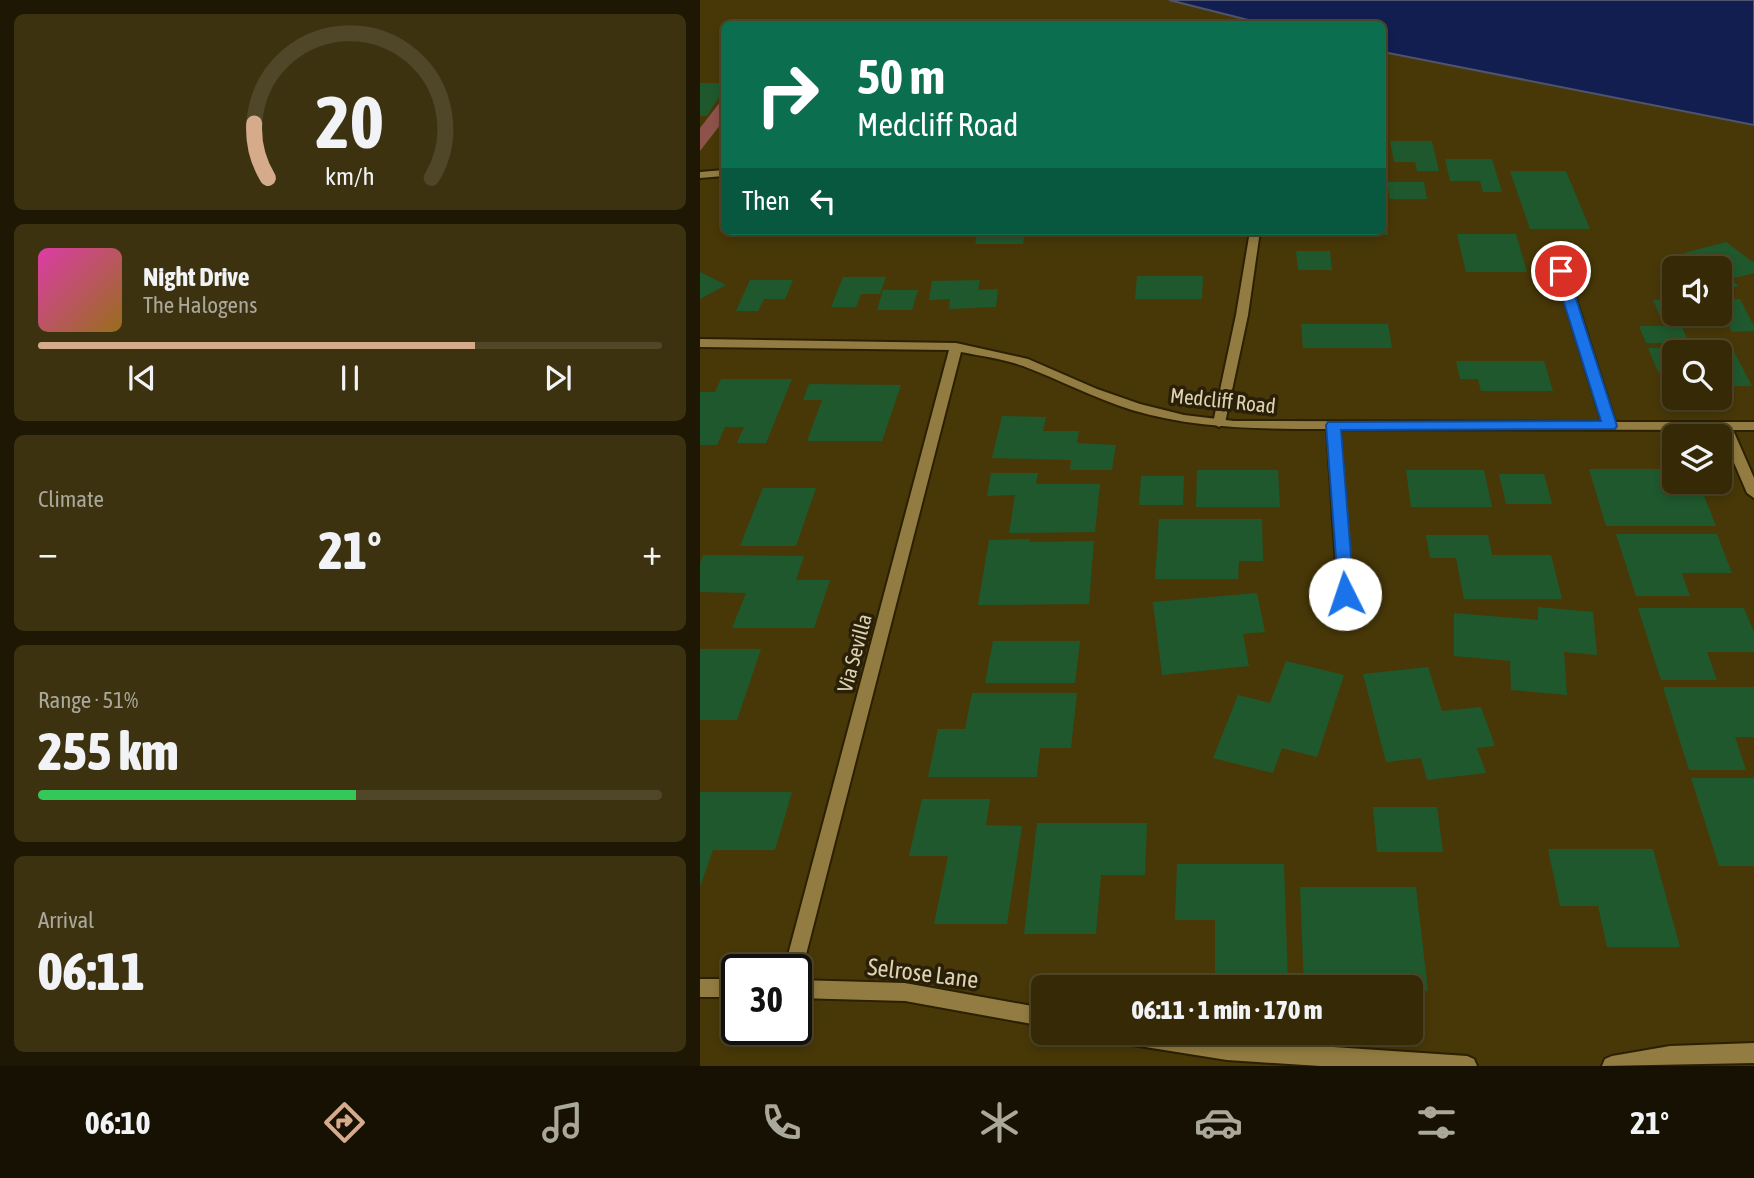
<!DOCTYPE html>
<meta charset="utf-8">
<style>
body{margin:0;font-family:"Asap Condensed",sans-serif;background:#3d3210;color:#f1f3f6;height:100vh;display:flex;flex-direction:column;font-size:26px;white-space:nowrap}
*{box-sizing:border-box;margin:0}
p{font-size:23px;color:#aaa79b}
.icon{flex:none;width:38px;height:38px;fill:none;stroke:currentColor;stroke-width:2;stroke-linecap:round;stroke-linejoin:round}
.map{position:relative;flex:1;overflow:hidden}
.sheet{display:flex;flex-direction:column;gap:14px;padding:14px;background:#1e1703;width:700px}
.sheet>*{flex:none}
.top-card{position:absolute;left:21px;top:21px;width:665px;height:214px;border-radius:10px;box-shadow:0 4px 10px #0003,0 0 0 2px #504628;background:#0b6e4f;color:#fff;overflow:hidden}
.fabs{position:absolute;left:962px;top:256px;display:grid;gap:14px}
.fabs a{display:grid;place-items:center;width:70px;height:70px;border-radius:10px;background:#362a06;box-shadow:0 4px 10px #0003,0 0 0 2px #504628;font-size:35px}
.speed{position:absolute;left:21px;top:954px;display:flex;gap:14px;font-size:35px;font-weight:700;text-align:center}
.speed>*{display:grid;place-content:center;width:91px;height:91px;border-radius:50%;background:#362a06;box-shadow:0 4px 10px #0003,0 0 0 2px #504628;line-height:1}
.speed .limit{border:4px solid #111;border-radius:10px;background:#fff;color:#111}
.pin{position:absolute;display:grid;place-items:center;width:60px;height:60px;color:#fff;margin:-30px;border:4px solid #fff;border-radius:50%;box-shadow:0 2px 7px #0007}
.me{position:absolute;width:77px;margin:-38px;rotate:356deg;stroke-linejoin:round;filter:drop-shadow(0 0 5px #0008)}
.turn{display:flex;align-items:center;gap:24px;height:147px;padding:0 21px;font-size:32px}
.turn .icon{width:91px;height:91px;stroke-width:2.5}
.turn b{display:block;font-size:49px;line-height:60px}
.then{display:flex;align-items:center;height:66px;padding:0 21px;background:#0003;gap:14px;font-size:26px}
.big{font-size:52px;font-weight:800;line-height:1.1}
.sheet .card{flex:1;display:flex;flex-direction:column;justify-content:center;gap:10px;min-width:0;padding:0 24px;border-radius:10px;background:#3d3210}
.sheet .dial{align-items:center;gap:0}
.dial svg{height:182px;overflow:visible;fill:none;stroke:#504628;stroke-width:7;stroke-linecap:round;text-anchor:middle}
.dial text{fill:#f1f3f6;stroke:none}
.song{display:flex;align-items:center;gap:21px}
.cover{width:84px;height:84px;border-radius:10px;background:linear-gradient(135deg,hsl(320 70% 55%),hsl(40 70% 35%))}
.played{height:7px;border-radius:4px;background:linear-gradient(90deg,#d6ab8b 70%,#504628 70%)}
.keys{display:flex;justify-content:space-around;direction:ltr}
.heat{display:flex;justify-content:space-between;align-items:center;font-size:38px;direction:ltr}
.charge{height:10px;border-radius:5px;background:linear-gradient(90deg,#34c759 51%,#504628 0)}
.trip{position:absolute;left:331px;top:975px;width:392px;height:70px;border-radius:10px;background:#362a06;box-shadow:0 4px 10px #0003,0 0 0 2px #504628;font-weight:800;line-height:70px;text-align:center}
.tab-bar{display:flex;height:112px;justify-content:space-around;align-items:center;background:#161102;color:#aaa79b}
.tab-bar .icon{width:49px;height:49px}
.tab-bar .active{color:#d6ab8b}
.tab-bar b{font-size:32px;color:#f1f3f6}
main{display:flex;flex:1;min-height:0}
.map>svg:first-child{display:block}
</style>
<main>
<section class="sheet">
<div class="card dial"><svg viewBox="0 0 100 80">
<path d="M14 69A42 42 0 1 1 86 69"/>
<path d="M14 69A42 42 0 0 1 8 45" stroke="#d6ab8b"/>
<text x="50" y="56" font-size="32" font-weight="700">20</text>
<text x="50" y="72" font-size="11">km/h</text>
</svg></div>
<div class="card">
<div class="song"><i class="cover"></i><div><b>Night Drive</b><p>The Halogens</p></div></div>
<div class="played"></div>
<div class="keys"><svg class="icon" aria-label="previous" viewBox="0 0 24 24"><path d="M18 5L8 12l10 7zM5 5v14"/></svg><svg class="icon" aria-label="pause" viewBox="0 0 24 24"><path d="M8 5v14M16 5v14"/></svg><svg class="icon" aria-label="next" viewBox="0 0 24 24"><path d="M6 5l10 7-10 7zM19 5v14"/></svg></div>
</div>
<div class="card"><p>Climate</p>
<div class="heat"><a>−</a><b class="big">21°</b><a>+</a></div>
</div>
<div class="card"><p>Range · 51%</p><b class="big">255 km</b><div class="charge"></div></div>
<div class="card"><p>Arrival</p><b class="big">06:11</b></div>
</section>
<div class="map">
<svg width="1054" height="1066" viewBox="0 0 1054 1066">
<rect width="100%" height="100%" fill="#483808"/>
<path fill="#8d534b" d="M24 97V120L0 151V128Z"/>
<path fill="#121e50" stroke="#4f546e" stroke-width="2" d="M469 0H1054V125L683 52 682 24H564Z"/>
<path fill="#1f582d" d="M0 83H24V89L7 116H0Z
M690 141H732L739 171H717L715 162H694Z
M745 159H792L802 192H783L780 181H750Z
M810 171H866L890 229H830Z
M687 182H724L727 199H690Z
M682 220H686L688 235H637V231H682Z
M278 231H325L323 244H275Z
M757 234H816L827 272H766Z
M1026 242 1054 263V273L1030 279 1039 286 1020 291V268H1002L984 253Z
M596 251H630L632 270H598Z
M0 272 26 285 0 299Z
M437 276H503L502 299H435Z
M143 277H186L180 294H161L156 307H131Z
M50 280H93L85 299H64L58 311H36Z
M280 280 278 290 298 289 296 307 249 309 250 299 229 300 232 281Z
M183 290H218L212 310H177Z
M1040 299 1054 326V331L1032 332 1029 326 982 327 989 343H946L939 326H964L953 300H975V313H1020V300Z
M601 324H688L692 348H603Z
M948 348H1032L1052 386H1020V352H975V372H958Z
M756 361H844L853 391H781L778 379H760Z
M21 379H92L66 443H37L44 427H25L17 445H0V392H15Z
M109 384 201 385 182 441H107L122 400H103Z
M302 416 346 417 343 431H379L377 443 416 445 412 470H370L371 460 292 458Z
M889 469H970L977 488H1001L1016 526H906Z
M497 470H578L580 507H496Z
M706 470H784L792 507H711Z
M291 473H338L336 484H400L395 532 309 533 315 495 287 496Z
M799 474H844L852 504H806Z
M441 476H484L483 505H439Z
M63 488H116L96 546H40Z
M459 519H562L563 561H539L538 579H455Z
M916 534H1017L1032 573H982L990 596H936Z
M726 535H788L792 555H851L862 599H764L756 558H730Z
M330 539 329 542 394 541 389 604 278 605 289 540Z
M3 555 104 556 96 580H130L114 628H32L46 593 0 592V563Z
M557 593 565 632 543 634 549 666 462 675 453 602Z
M838 607 893 612 897 655 864 652 867 695 811 690 810 661 754 656V613L838 620Z
M938 608H1044L1054 632V652H1007L1017 680H961Z
M293 641H380L375 683H285Z
M0 649H61L37 720H0Z
M586 661 644 675 617 757 582 748 573 773 513 758 538 695 570 703Z
M728 667 742 711 781 707 795 746 777 748 786 773 727 780 721 758 686 762 663 674Z
M963 687H1054V737H1035L1046 770H989Z
M272 693H377L371 748H340L337 777H228L238 729H265Z
M991 778H1054V866H1019Z
M0 792H92L75 850H13L0 887Z
M222 799H290L286 825 322 826 307 924H234L248 856H209Z
M673 807H737L743 852H677Z
M337 823H447L445 875H401L396 934H324Z
M848 849H953L980 947H907L898 906H860Z
M477 864H584L588 984H515V920H475Z
M600 887H716L728 991H710V987H604Z"/>
<g fill="none" stroke-linecap="round" stroke-linejoin="round">
<g stroke="#2b2001" stroke-width="4">
<path id="lane" d="M24 170V176L0 178V172Z
M550 231H560L548 315 525 423 519 427 513 423 536 315Z"/>
</g>
<g stroke="#2b2001" stroke-width="4">
<path id="street" d="M861 268H881L887 271 881 274H868L915 422H1054V430H1033L1054 478V498L1047 493 1020 430 640 429 652 594 650 598H640L638 594 627 429C560 429 496 429 432 410 394 398 360 380 323 366 304 359 281 356 261 352L102 970 100 976 96 978V970H84L249 350 0 347V339L256 343 328 359 397 389 440 404 484 415 534 421 902 422 855 271Z
M0 979H37V997H0Z
M96 980 205 983 343 1008V1026L205 1001 96 998Z
M404 1032H478L527 1040 767 1056 774 1059 777 1066H620L527 1060 414 1042 407 1039Z
M1054 1043V1063L902 1066 905 1059 912 1056 970 1046Z"/>
</g>
<use href="#lane" fill="#927c41" fill-rule="evenodd"/>
<use href="#street" fill="#927c41" fill-rule="evenodd"/>
</g>
<path fill="#1a73e8" stroke="#114b97" stroke-width="2" d="M861 267 867 271 917 426 915 429 641 430 654 594 645 600 639 598 626 425 628 422 901 421 854 271Z"/>
<g text-anchor="middle" dominant-baseline="central" stroke-width="7" stroke-linejoin="round" paint-order="stroke">
<g font-size="21" fill="#ded2b5" stroke="#2a2008">
<text transform="translate(523 400) rotate(6)">Medcliff Road</text>
<text transform="translate(154 653) rotate(-75)">Via Sevilla</text>
</g>
<g font-size="24" fill="#ded2b5" stroke="#2a2008">
<text transform="translate(223 973) rotate(7)">Selrose Lane</text>
</g>
</g>
</svg>
<div class="fabs">
<a><svg class="icon" aria-label="sound" viewBox="0 0 24 24"><path d="M4 9h4l5-4v14l-5-4H4zM17 9q2 3 0 6"/></svg></a>
<a><svg class="icon" aria-label="search" viewBox="0 0 24 24"><circle cx="10" cy="10" r="6"/><path d="M15 15l6 6"/></svg></a>
<a><svg class="icon" aria-label="layers" viewBox="0 0 24 24"><path d="M12 4l9 5-9 5-9-5zM3 14l9 5 9-5"/></svg></a>
</div>
<div class="speed"><div class="limit">30</div></div>
<div class="pin" style="left:861px;top:271px;background:#d93025"><svg class="icon" aria-label="arrive" viewBox="0 0 24 24"><path d="M6 21V4h12l-3 4 3 4H6"/></svg></div>
<svg class="me" style="left:645px;top:594px" viewBox="-20 -20 40 40"><circle r="19" fill="#fff"/><path d="M0-13L10 11 0 6-10 11z" fill="#1a73e8"/></svg>
<div class="trip">06:11 · 1 min · 170 m</div>
<div class="top-card">
<div class="turn"><svg class="icon" aria-label="right" viewBox="0 0 24 24"><path d="M7 20v-9h11M14 6l5 5-5 5"/></svg><div><b>50 m</b>Medcliff Road</div></div>
<div class="then">Then<svg class="icon" aria-label="left" viewBox="0 0 24 24"><path d="M17 20v-9H6M10 6l-5 5 5 5"/></svg></div>
</div>
</div>
</main>
<nav class="tab-bar">
<b>06:10</b>
<svg class="icon active" aria-label="directions" viewBox="0 0 24 24"><path d="M12 3l9 9-9 9-9-9zM9 14v-3h6M13 9l2 2-2 2"/></svg>
<svg class="icon" aria-label="music" viewBox="0 0 24 24"><path d="M9 18V5l10-2v13"/><circle cx="6" cy="18" r="3"/><circle cx="16" cy="16" r="3"/></svg>
<svg class="icon" aria-label="phone" viewBox="0 0 24 24"><path d="M5 4h4l2 5-3 2q2 4 5 5l2-3 5 2v4C11 20 4 13 5 4z"/></svg>
<svg class="icon" aria-label="climate" viewBox="0 0 24 24"><path d="M12 3v18M4 7l16 10M4 17L20 7"/></svg>
<svg class="icon" aria-label="car" viewBox="0 0 24 24"><path d="M5 17H2v-5l4-1 3-4h7l3 4 3 1v5h-3M9 17h6M6 11h13"/><circle cx="7" cy="17" r="2"/><circle cx="17" cy="17" r="2"/></svg>
<svg class="icon" aria-label="filters" viewBox="0 0 24 24"><path d="M4 7h16M4 17h16"/><circle cx="9" cy="7" r="2"/><circle cx="15" cy="17" r="2"/></svg>
<b>21°</b>
</nav>
